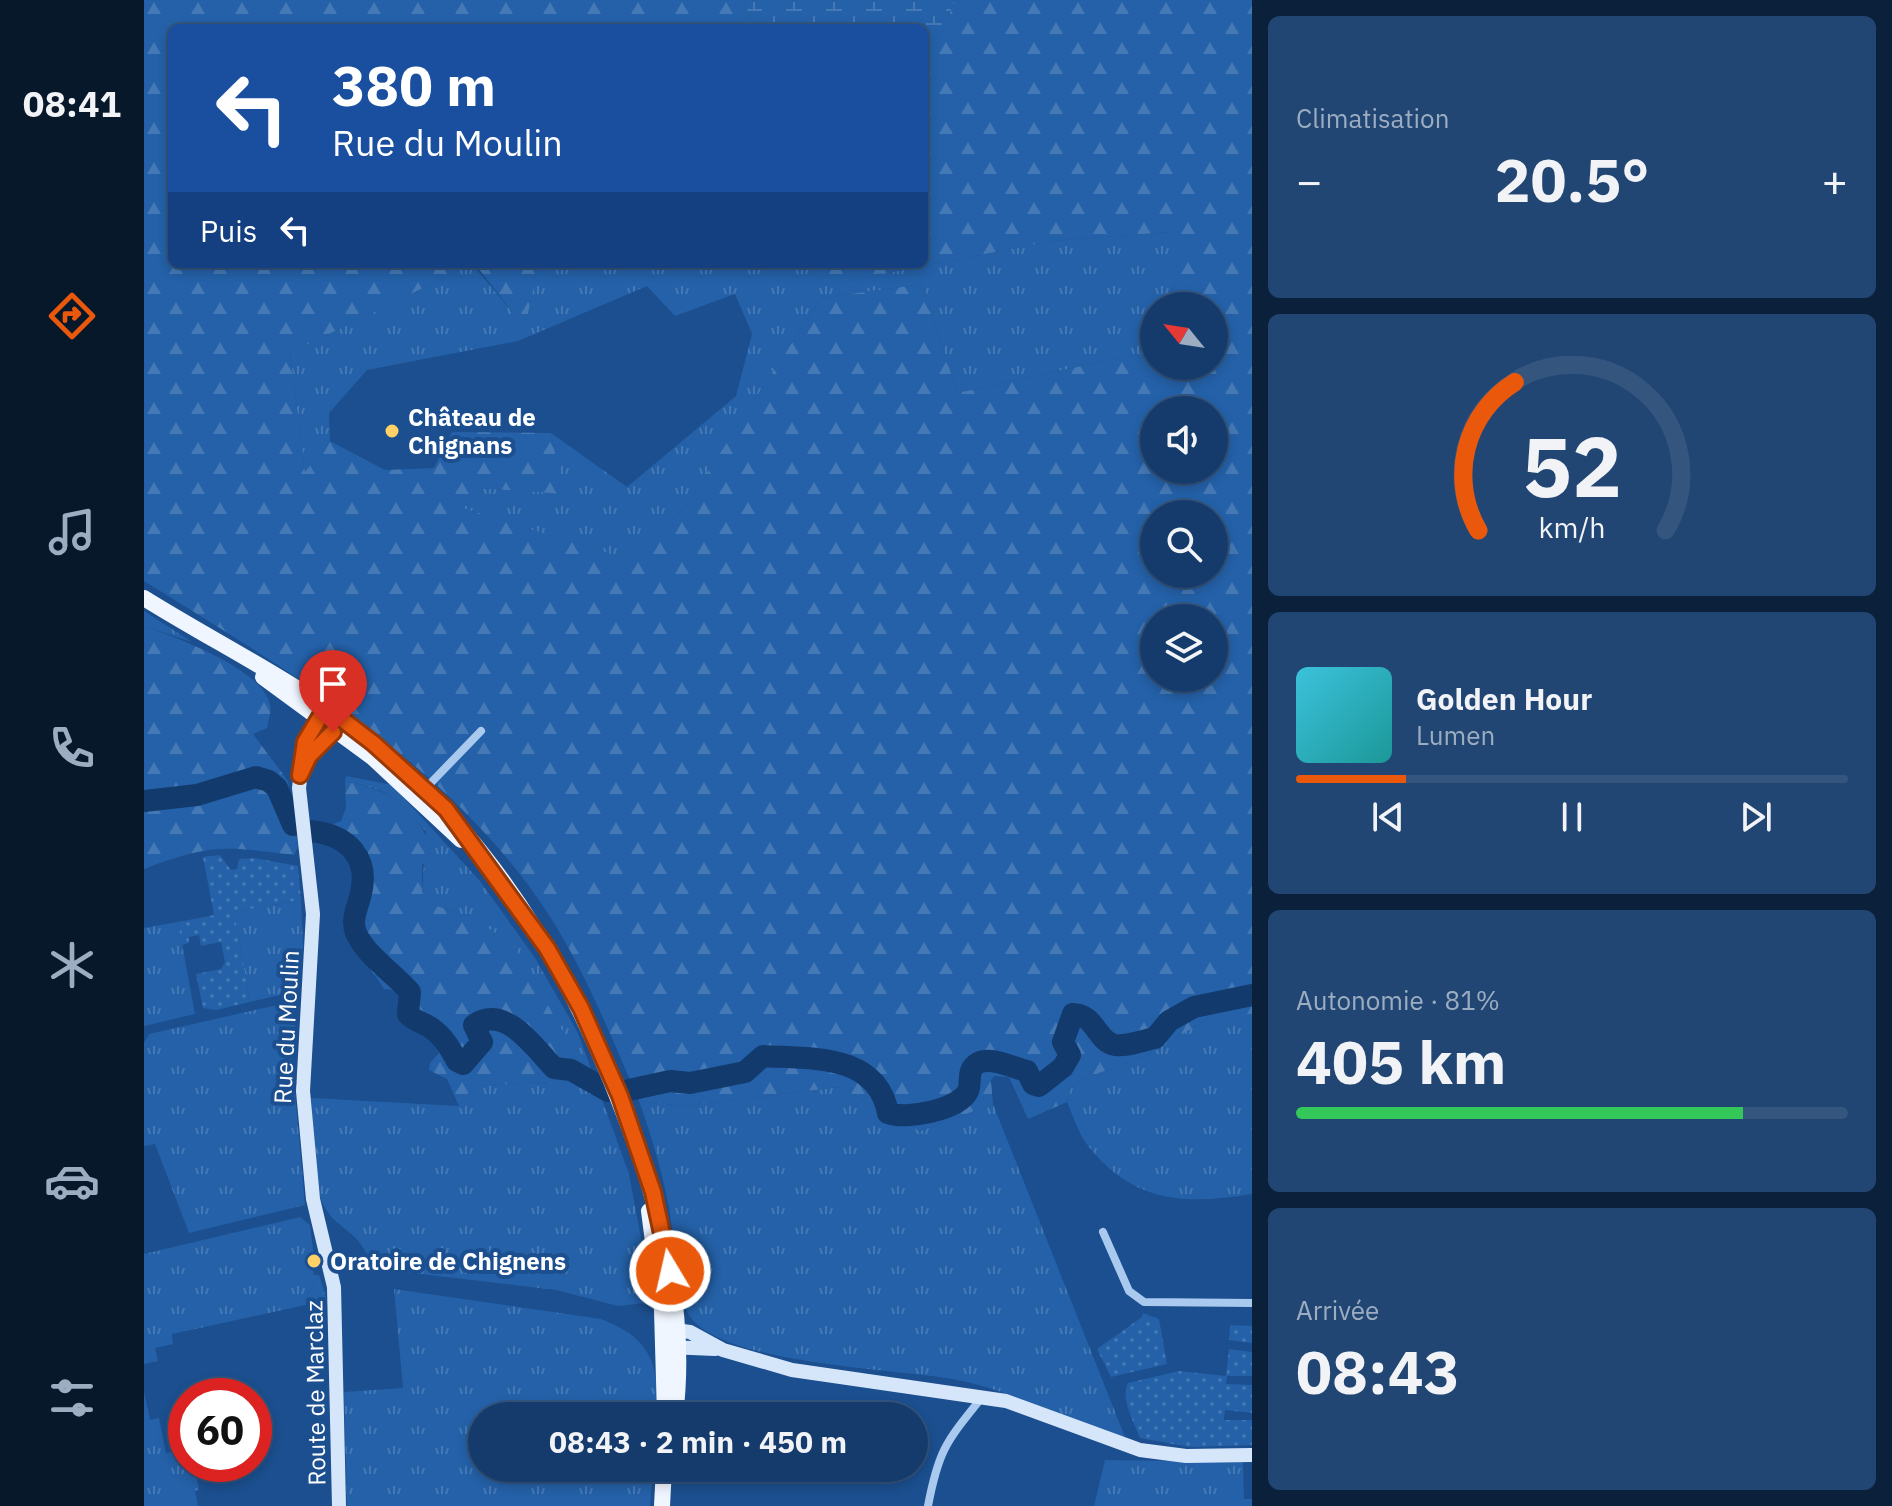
<!DOCTYPE html>
<html lang="fr">
<meta charset="utf-8">
<style>
body{margin:0;font-family:"IBM Plex Sans",sans-serif;background:#214673;color:#f1f3f6;height:100vh;display:flex;flex-direction:column;font-size:30px;white-space:nowrap}
*{box-sizing:border-box;margin:0}
p{font-size:26px;color:#9dadc1}
.icon{flex:none;width:44px;height:44px;fill:none;stroke:currentColor;stroke-width:2;stroke-linecap:round;stroke-linejoin:round}
.map{position:relative;flex:1;overflow:hidden}
.details{display:flex;flex-direction:column;gap:16px;padding:16px;background:#0b203b;width:640px}
.details>*{flex:none}
.hud{position:absolute;left:24px;top:24px;width:760px;height:244px;border-radius:12px;box-shadow:0 4px 12px #0003,0 0 0 2px #33557e;background:#1a4fa0;color:#fff;overflow:hidden}
.needle{width:52px;rotate:300deg}
.controls{position:absolute;left:996px;top:292px;display:grid;gap:16px}
.controls a{display:grid;place-items:center;width:88px;height:88px;border-radius:50%;background:#143b6b;box-shadow:0 4px 12px #0003,0 0 0 2px #33557e;font-size:40px}
.speed{position:absolute;left:24px;top:1378px;display:flex;gap:16px;font-size:40px;font-weight:700;text-align:center}
.speed>*{display:grid;place-content:center;width:104px;height:104px;border-radius:50%;background:#143b6b;box-shadow:0 4px 12px #0003,0 0 0 2px #33557e;line-height:1}
.speed .limit{border:12px solid #d22;background:#fff;color:#111}
.pin{position:absolute;display:grid;place-items:center;width:68px;height:68px;color:#fff;margin:-82px -34px;border-radius:50% 50% 50% 0;rotate:-45deg;box-shadow:0 0 8px #0007}
.pin .icon{rotate:45deg}
.me{position:absolute;width:88px;margin:-44px;rotate:351deg;stroke-linejoin:round;filter:drop-shadow(0 0 6px #0008)}
.turn{display:flex;align-items:center;gap:28px;height:168px;padding:0 32px;font-size:36px}
.turn .icon{width:104px;height:104px;stroke-width:2.5}
.turn b{display:block;font-size:56px;line-height:68px}
.then{display:flex;align-items:center;height:76px;padding:0 32px;background:#0003;gap:16px;font-size:30px}
.big{font-size:60px;font-weight:800;line-height:1.1}
.details .card{flex:1;display:flex;flex-direction:column;justify-content:center;gap:12px;min-width:0;padding:0 28px;border-radius:12px;background:#214673}
.details .dial{align-items:center;gap:0}
.dial svg{height:208px;overflow:visible;fill:none;stroke:#33557e;stroke-width:7;stroke-linecap:round;text-anchor:middle}
.dial text{fill:#f1f3f6;stroke:none}
.song{display:flex;align-items:center;gap:24px}
.cover{width:96px;height:96px;border-radius:12px;background:linear-gradient(135deg,hsl(190 70% 55%),hsl(180 70% 35%))}
.played{height:8px;border-radius:4px;background:linear-gradient(90deg,#ea580c 20%,#33557e 20%)}
.keys{display:flex;justify-content:space-around;direction:ltr}
.heat{display:flex;justify-content:space-between;align-items:center;font-size:44px;direction:ltr}
.charge{height:12px;border-radius:6px;background:linear-gradient(90deg,#34c759 81%,#33557e 0)}
.trip{position:absolute;left:324px;top:1402px;width:460px;height:80px;border-radius:40px;background:#143b6b;box-shadow:0 4px 12px #0003,0 0 0 2px #33557e;font-weight:800;line-height:80px;text-align:center}
main{display:flex;flex:1;min-height:0}
.tab-bar{display:flex;flex-direction:column;width:144px;justify-content:space-around;align-items:center;background:#08182b;color:#9dadc1}
.tab-bar .icon{width:56px;height:56px}
.tab-bar .active{color:#ea580c}
.tab-bar b{font-size:36px;color:#f1f3f6}
.map>svg:first-child{display:block}
</style>
<main>
<nav class="tab-bar">
<b>08:41</b>
<svg class="icon active" aria-label="directions" viewBox="0 0 24 24"><path d="M12 3l9 9-9 9-9-9zM9 14v-3h6M13 9l2 2-2 2"/></svg>
<svg class="icon" aria-label="music" viewBox="0 0 24 24"><path d="M9 18V5l10-2v13"/><circle cx="6" cy="18" r="3"/><circle cx="16" cy="16" r="3"/></svg>
<svg class="icon" aria-label="phone" viewBox="0 0 24 24"><path d="M5 4h4l2 5-3 2q2 4 5 5l2-3 5 2v4C11 20 4 13 5 4z"/></svg>
<svg class="icon" aria-label="climate" viewBox="0 0 24 24"><path d="M12 3v18M4 7l16 10M4 17L20 7"/></svg>
<svg class="icon" aria-label="car" viewBox="0 0 24 24"><path d="M5 17H2v-5l4-1 3-4h7l3 4 3 1v5h-3M9 17h6M6 11h13"/><circle cx="7" cy="17" r="2"/><circle cx="17" cy="17" r="2"/></svg>
<svg class="icon" aria-label="filters" viewBox="0 0 24 24"><path d="M4 7h16M4 17h16"/><circle cx="9" cy="7" r="2"/><circle cx="15" cy="17" r="2"/></svg>
</nav>
<div class="map">
<svg width="1108" height="1506" viewBox="0 0 1108 1506">
<defs>
<pattern id="grass-tufts" width="24" height="20" patternUnits="userSpaceOnUse" patternTransform="scale(2)"><rect width="24" height="20" fill="#2461a8"/><path d="M3 7l-1-3M5 7V3M7 7l1-3M15 17l-1-3M17 17v-4M19 17l1-3" fill="none" stroke="#4579b5"/></pattern>
<pattern id="forest-firs" width="22" height="20" patternUnits="userSpaceOnUse" patternTransform="scale(2)"><rect width="22" height="20" fill="#2461a8"/><path d="M5 1l3.5 6h-7zM16 11l3.5 6h-7z" fill="#4579b5"/></pattern>
<pattern id="wetland-marsh" width="20" height="14" patternUnits="userSpaceOnUse" patternTransform="scale(2)"><rect width="20" height="14" fill="#2461a8"/><path d="M1 5h8M5 5V1M11 12h8M15 12V8" fill="none" stroke="#4579b5"/></pattern>
<pattern id="garden-dots" width="8" height="8" patternUnits="userSpaceOnUse" patternTransform="scale(2)"><rect width="8" height="8" fill="#2461a8"/><path d="M2 2h.1M6 6h.1" fill="none" stroke="#4579b5" stroke-width="1.8" stroke-linecap="round"/></pattern>
</defs>
<rect width="100%" height="100%" fill="#1b4f8f"/>
<path fill="url(#grass-tufts)" d="M1028 232 1034 277 1022 306H1010V334L1002 352 813 393 779 284 677 298 539 510 483 559 314 507 334 488 418 493 407 433 483 487 592 396 608 334 591 294 531 316 503 286 374 341 223 370 185 413 186 441 161 473 146 353 328 264 381 327 394 264H664L678 286 907 241Z
M0 611 48 642 0 626Z
M202 776 248 785 336 881 391 958 434 1033 485 1174 505 1281 501 1303 474 1306 412 1290 227 1268C219 1228 188 1231 177 1199 166 1169 169 1129 167 1098L315 1106 328 1086 397 1082 445 1088 326 917 290 905 278 892 282 832C254 797 245 790 201 781Z
M157 900 159 946 155 987 150 992 106 1002 90 912Z
M34 922 51 1014 0 1026V928Z
M142 1003 152 1016 148 1061 161 1205 45 1233 11 1144 0 1146V1043L5 1034Z
M1095 1009 1108 1019V1194C1041 1205 990 1203 945 1147 935 1135 929 1116 923 1102L927 1088 934 1081 1006 1054 1060 1021Z
M695 1087 776 1131 849 1104 981 1437C921 1420 869 1390 808 1379 753 1369 575 1364 545 1315 530 1291 530 1236 525 1207 518 1171 507 1135 495 1101L540 1106Z
M156 1217 166 1225 170 1258 167 1263 170 1275H175L157 1306 28 1334 29 1344 11 1348 14 1361 0 1364V1254Z
M250 1289 457 1319C507 1338 516 1364 512 1416H338V1468H509L506 1506H203L200 1392 259 1388Z
M0 1392 6 1420 15 1418 22 1453 42 1449V1464H50L55 1490 51 1491 54 1506H0Z
M961 1460 1099 1462 1100 1499H1108V1506H950Z"/>
<path fill="url(#forest-firs)" fill-rule="evenodd" d="M0 0H599L611 28H28V264H328L146 353 161 472 186 441 241 470 290 468 308 432 407 433 419 494 334 488 315 507 483 559 539 510 677 298 779 284 813 393 1002 352 1010 334V366H1070V306H1022L1034 277 1027 232 907 241 678 286 664 264H780V43L797 35 811 0H1108V1019L1095 1010 1060 1021 1006 1054 934 1081 927 1088 923 1102 884 1119 865 1077 850 1076 847 1080 849 1104 776 1131 695 1087 540 1106 495 1101C468 1038 442 973 405 915 307 765 149 674 0 581ZM1010 410H1070V470H1010ZM1010 514H1070V574H1010ZM1010 618H1070V678H1010Z
M331 264H394L381 328Z
M0 626C31 637 117 668 126 704 128 711 124 721 123 728L109 734 144 781 154 847 150 855C81 846 66 844 0 869Z
M201 781C249 791 272 806 290 854L278 865V892L290 905 326 917 369 944 433 1056 446 1089 397 1082 329 1086 315 1106 303 1079 285 1070 286 1063 295 1053 285 1033 268 1029 257 1018V990L240 989C230 972 208 948 206 929 204 917 210 910 213 899 222 864 194 846 167 836L166 828H179L197 821 202 808Z
M175 1275 183 1301 157 1306Z"/>
<path fill="url(#wetland-marsh)" d="M599 0H811L797 35 780 43V28H611Z"/>
<path fill="url(#garden-dots)" d="M76 855 87 870 93 869 95 859 110 858 154 866 157 900 90 912 106 1002 72 1010 59 1008 52 974 77 969 81 962 77 942 57 946 55 935 45 937V943L38 945 34 922 70 915 59 857Z
M999 1313 1015 1319 1023 1364 967 1377 953 1349 998 1317Z
M1086 1325 1108 1326V1343L1085 1340Z
M1085 1349 1108 1352V1376H1083L1082 1384 1108 1385V1413L1081 1410 1080 1420H1108V1445L1046 1447 996 1438C990 1422 976 1398 984 1383L1035 1371 1082 1376Z"/>
<g fill="none" stroke-linecap="round" stroke-linejoin="round">
<path stroke="#123a6d" stroke-width="22" d="M0 801 53 795 112 777 125 781 133 788 149 825
M167 831C204 835 227 858 216 897 213 909 207 920 212 933 223 957 250 973 266 992L264 1014C271 1022 279 1022 287 1028 299 1036 306 1048 313 1061L319 1064 338 1042 330 1025C362 1003 392 1050 410 1068L427 1070 464 1091
M485 1090 526 1081 546 1083 601 1072 619 1056C667 1059 733 1053 744 1113 761 1120 815 1110 824 1091 828 1081 822 1070 834 1063 848 1056 869 1068 883 1071L889 1084 895 1086 919 1067 926 1055 919 1042 929 1014C951 1014 953 1042 971 1045 982 1047 1000 1040 1011 1038L1025 1021 1050 1007 1108 995"/>
<path stroke="#a9c9ee" stroke-width="8" d="M279 791 337 731
M959 1232 985 1291 1000 1302 1108 1303
M784 1506C795 1448 803 1441 839 1396"/>
<path stroke="#d6e6fa" stroke-width="14" d="M180 709 161 742 155 788 169 914 159 1091 169 1199 190 1287 195 1506
M160 768 169 752 197 722
M524 1329 546 1332 579 1350 648 1370 862 1401 996 1450 1042 1456 1108 1455
M524 1347 571 1349"/>
<path stroke="#f0f6ff" stroke-width="16" d="M0 598C77 646 159 685 230 743 363 853 439 994 495 1155 524 1237 542 1328 531 1416
M119 677 228 757 317 840
M505 1211 518 1310 521 1415
M518 1506 520 1468"/>
</g>
<g fill="none" stroke-linecap="round" stroke-linejoin="round">
<g stroke="#983908" stroke-width="20">
<path id="route" d="M189 732 165 756 156 775 161 742 182 707 229 743 302 809 403 948 437 1008 476 1096 509 1192 526 1271"/>
</g>
<use href="#route" stroke="#ea580c" stroke-width="14"/>
</g>
<g fill="#ffd166" stroke="#1b4f8f" stroke-width="3">
<circle cx="248" cy="431" r="8"/>
<circle cx="170" cy="1261" r="8"/>
</g>
<g text-anchor="middle" dominant-baseline="central" stroke-width="8" stroke-linejoin="round" paint-order="stroke">
<g font-size="24" font-weight="bold" fill="#fff" stroke="#1b4f8f" text-anchor="start">
<text x="264" y="417">Château de<tspan x="264" dy="28">Chignans</tspan></text>
<text x="186" y="1261">Oratoire de Chignens</text>
</g>
<g font-size="24" fill="#fff" stroke="#1b4f8f">
<text transform="translate(142 1027) rotate(-87)">Rue du Moulin</text>
<text transform="translate(171 1393) rotate(-91)">Route de Marclaz</text>
</g>
</g>
</svg>
<div class="controls">
<a><svg class="needle" viewBox="-14 -14 28 28"><path d="M0-13l5 13h-10z" fill="#e53935"/><path d="M0 13l5-13h-10z" fill="#9dadc1"/></svg></a>
<a><svg class="icon" aria-label="sound" viewBox="0 0 24 24"><path d="M4 9h4l5-4v14l-5-4H4zM17 9q2 3 0 6"/></svg></a>
<a><svg class="icon" aria-label="search" viewBox="0 0 24 24"><circle cx="10" cy="10" r="6"/><path d="M15 15l6 6"/></svg></a>
<a><svg class="icon" aria-label="layers" viewBox="0 0 24 24"><path d="M12 4l9 5-9 5-9-5zM3 14l9 5 9-5"/></svg></a>
</div>
<div class="speed"><div class="limit">60</div></div>
<div class="pin" style="left:189px;top:732px;background:#d93025"><svg class="icon" aria-label="arrive" viewBox="0 0 24 24"><path d="M6 21V4h12l-3 4 3 4H6"/></svg></div>
<svg class="me" style="left:526px;top:1271px" viewBox="-20 -20 40 40"><circle r="17" fill="#ea580c" stroke="#fff" stroke-width="3"/><path d="M0-11L8 9 0 5-8 9z" fill="#fff"/></svg>
<div class="trip">08:43 · 2 min · 450 m</div>
<div class="hud">
<div class="turn"><svg class="icon" aria-label="left" viewBox="0 0 24 24"><path d="M17 20v-9H6M10 6l-5 5 5 5"/></svg><div><b>380 m</b>Rue du Moulin</div></div>
<div class="then">Puis<svg class="icon" aria-label="left" viewBox="0 0 24 24"><path d="M17 20v-9H6M10 6l-5 5 5 5"/></svg></div>
</div>
</div>
<section class="details">
<div class="card"><p>Climatisation</p>
<div class="heat"><a>−</a><b class="big">20.5°</b><a>+</a></div>
</div>
<div class="card dial"><svg viewBox="0 0 100 80">
<path d="M14 69A42 42 0 1 1 86 69"/>
<path d="M14 69A42 42 0 0 1 28 12" stroke="#ea580c"/>
<text x="50" y="56" font-size="32" font-weight="700">52</text>
<text x="50" y="72" font-size="11">km/h</text>
</svg></div>
<div class="card">
<div class="song"><i class="cover"></i><div><b>Golden Hour</b><p>Lumen</p></div></div>
<div class="played"></div>
<div class="keys"><svg class="icon" aria-label="previous" viewBox="0 0 24 24"><path d="M18 5L8 12l10 7zM5 5v14"/></svg><svg class="icon" aria-label="pause" viewBox="0 0 24 24"><path d="M8 5v14M16 5v14"/></svg><svg class="icon" aria-label="next" viewBox="0 0 24 24"><path d="M6 5l10 7-10 7zM19 5v14"/></svg></div>
</div>
<div class="card"><p>Autonomie · 81%</p><b class="big">405 km</b><div class="charge"></div></div>
<div class="card"><p>Arrivée</p><b class="big">08:43</b></div>
</section>
</main>
